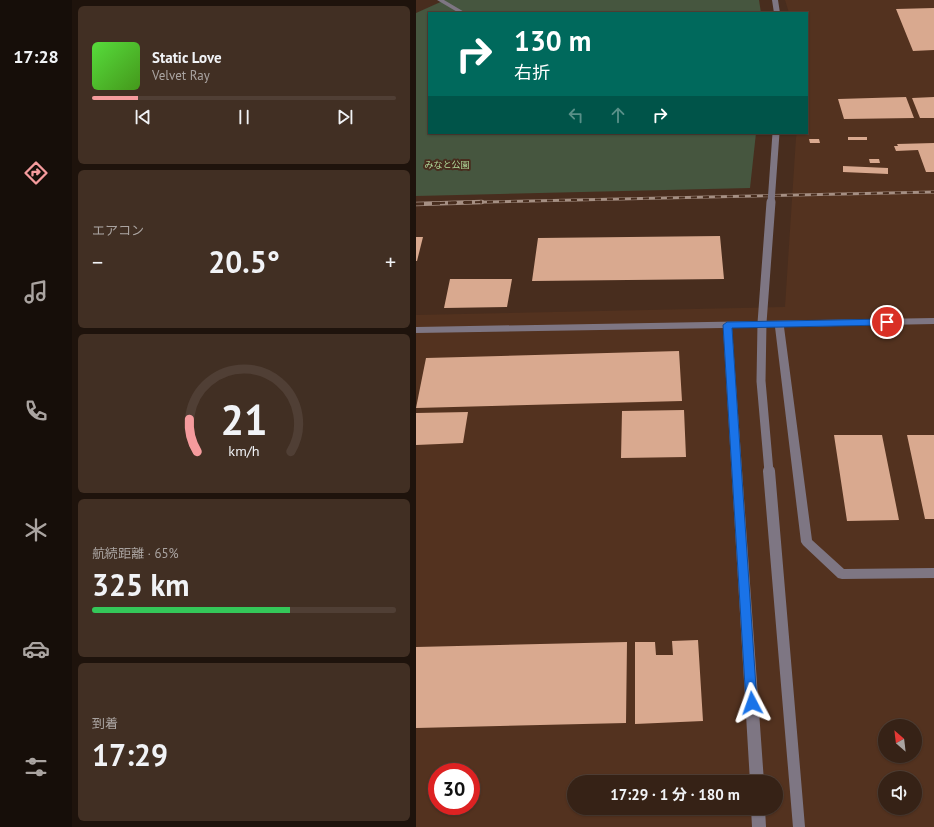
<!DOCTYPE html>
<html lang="ja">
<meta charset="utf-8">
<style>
body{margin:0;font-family:"PT Sans","Noto Sans JP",sans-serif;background:#412f23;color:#f1f3f6;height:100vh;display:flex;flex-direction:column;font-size:15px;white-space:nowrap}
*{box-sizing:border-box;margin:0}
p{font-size:13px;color:#aaa4a1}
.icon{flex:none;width:22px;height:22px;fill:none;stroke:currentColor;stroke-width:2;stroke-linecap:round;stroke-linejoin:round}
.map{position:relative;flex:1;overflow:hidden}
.side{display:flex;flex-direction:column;gap:6px;padding:6px;background:#1e130c;width:344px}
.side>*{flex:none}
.banner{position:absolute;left:12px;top:12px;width:380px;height:122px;border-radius:0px;box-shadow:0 1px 3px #0004,0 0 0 1px #503f35;background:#00695c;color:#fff;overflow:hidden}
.needle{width:26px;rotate:332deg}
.buttons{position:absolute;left:462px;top:719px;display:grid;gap:8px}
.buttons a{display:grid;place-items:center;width:44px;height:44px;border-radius:50%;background:#362216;box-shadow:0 1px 3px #0004,0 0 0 1px #503f35;font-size:20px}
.speed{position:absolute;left:12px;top:763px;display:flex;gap:8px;font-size:20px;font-weight:700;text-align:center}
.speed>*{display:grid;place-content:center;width:52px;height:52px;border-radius:50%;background:#362216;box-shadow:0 1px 3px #0004,0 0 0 1px #503f35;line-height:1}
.speed .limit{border:6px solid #d22;background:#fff;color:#111}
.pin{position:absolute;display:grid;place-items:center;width:34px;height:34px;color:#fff;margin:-17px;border:2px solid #fff;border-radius:50%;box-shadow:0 1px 4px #0007}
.me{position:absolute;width:44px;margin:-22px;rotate:356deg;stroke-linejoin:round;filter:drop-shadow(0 0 3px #0008)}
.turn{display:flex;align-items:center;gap:14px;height:84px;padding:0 20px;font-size:18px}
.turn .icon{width:52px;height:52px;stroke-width:2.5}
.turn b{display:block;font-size:28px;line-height:34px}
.lanes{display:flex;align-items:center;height:38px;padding:0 20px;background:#0003;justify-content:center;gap:20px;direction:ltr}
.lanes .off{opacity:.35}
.big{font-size:30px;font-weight:700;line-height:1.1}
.side .tile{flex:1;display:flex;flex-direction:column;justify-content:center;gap:6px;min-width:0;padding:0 14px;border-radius:6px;background:#412f23}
.side .dial{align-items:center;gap:0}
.dial svg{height:104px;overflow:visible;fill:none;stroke:#503f35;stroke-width:7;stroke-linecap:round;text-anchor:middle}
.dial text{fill:#f1f3f6;stroke:none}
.song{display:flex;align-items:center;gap:12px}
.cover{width:48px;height:48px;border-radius:6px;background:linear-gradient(135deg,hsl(110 70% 55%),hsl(100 70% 35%))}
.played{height:4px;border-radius:2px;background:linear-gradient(90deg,#f59b9d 15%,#503f35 15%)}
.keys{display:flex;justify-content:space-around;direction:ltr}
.heat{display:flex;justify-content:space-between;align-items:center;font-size:22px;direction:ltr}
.charge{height:6px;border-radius:3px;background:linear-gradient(90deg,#34c759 65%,#503f35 0)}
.trip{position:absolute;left:151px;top:775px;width:216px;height:40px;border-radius:20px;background:#362216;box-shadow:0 1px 3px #0004,0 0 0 1px #503f35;font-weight:700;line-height:40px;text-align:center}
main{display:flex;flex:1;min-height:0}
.tab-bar{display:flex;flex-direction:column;width:72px;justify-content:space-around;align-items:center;background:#160e09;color:#aaa4a1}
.tab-bar .icon{width:28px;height:28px}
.tab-bar .active{color:#f59b9d}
.tab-bar b{font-size:18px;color:#f1f3f6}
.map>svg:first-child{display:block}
</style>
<main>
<nav class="tab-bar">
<b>17:28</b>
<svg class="icon active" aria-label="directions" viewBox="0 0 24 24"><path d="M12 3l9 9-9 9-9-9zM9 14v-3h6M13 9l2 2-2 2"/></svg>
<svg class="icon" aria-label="music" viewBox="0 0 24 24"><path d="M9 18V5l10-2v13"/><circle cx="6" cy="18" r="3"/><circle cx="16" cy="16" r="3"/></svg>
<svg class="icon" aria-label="phone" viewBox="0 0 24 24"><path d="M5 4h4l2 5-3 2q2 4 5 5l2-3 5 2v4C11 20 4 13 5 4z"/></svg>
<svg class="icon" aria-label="climate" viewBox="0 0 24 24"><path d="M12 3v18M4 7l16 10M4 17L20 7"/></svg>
<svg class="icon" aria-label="car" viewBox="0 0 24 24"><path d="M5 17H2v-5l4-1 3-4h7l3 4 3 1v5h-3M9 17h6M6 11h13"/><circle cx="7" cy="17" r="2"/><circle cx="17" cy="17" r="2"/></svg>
<svg class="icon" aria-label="filters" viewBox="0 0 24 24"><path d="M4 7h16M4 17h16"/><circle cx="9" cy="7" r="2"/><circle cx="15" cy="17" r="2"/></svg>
</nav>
<section class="side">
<div class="tile">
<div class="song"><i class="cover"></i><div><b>Static Love</b><p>Velvet Ray</p></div></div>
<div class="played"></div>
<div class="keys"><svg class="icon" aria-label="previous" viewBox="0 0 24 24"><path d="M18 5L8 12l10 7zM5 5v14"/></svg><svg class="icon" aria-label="pause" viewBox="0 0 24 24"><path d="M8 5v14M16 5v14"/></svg><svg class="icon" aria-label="next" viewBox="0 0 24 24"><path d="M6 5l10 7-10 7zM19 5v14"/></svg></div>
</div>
<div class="tile"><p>エアコン</p>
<div class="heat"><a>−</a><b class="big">20.5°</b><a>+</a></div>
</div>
<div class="tile dial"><svg viewBox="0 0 100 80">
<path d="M14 69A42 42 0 1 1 86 69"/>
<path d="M14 69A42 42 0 0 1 8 44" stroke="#f59b9d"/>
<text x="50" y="56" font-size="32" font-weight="700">21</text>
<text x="50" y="72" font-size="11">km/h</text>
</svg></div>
<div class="tile"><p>航続距離 · 65%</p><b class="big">325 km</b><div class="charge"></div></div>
<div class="tile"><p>到着</p><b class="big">17:29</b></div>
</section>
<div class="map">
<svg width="518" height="827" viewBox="0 0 518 827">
<rect width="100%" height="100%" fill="#482d1e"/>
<path fill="#53321f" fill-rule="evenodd" d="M369 0H518V827H0V315L369 307 380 138 381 133H391V13H373ZM469 726H499V756H469ZM21 772H55V806H21ZM469 778H499V808H469ZM158 782H360V808H158Z"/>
<path fill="#46563f" d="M29 0H343L345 13H13V133H340L334 188 0 196V13Z"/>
<path fill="#d9a98f" d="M518 8V50L497 51 480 9Z
M490 97 498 118 428 119 422 99Z
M518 97V118H504L496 98Z
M432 137H451V140H432Z
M393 139H403L404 143H394Z
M518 143V172H510L502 150 480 151 478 146H482L481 144Z
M453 159H463L464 163H454Z
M427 166 472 168V174L427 172Z
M304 236 308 279 116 281 122 238Z
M0 237H7L1 261H0Z
M34 279H96L91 307 28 308Z
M263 351 266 401 0 408 10 358Z
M268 410 270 457 205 458 206 411Z
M52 412 47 443 0 445V413Z
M418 435H466L483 520 431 521Z
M491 435H518V519H509Z
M282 640 287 721 219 724V642H239L240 655H257L256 641Z
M211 642 210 723 0 728V647Z"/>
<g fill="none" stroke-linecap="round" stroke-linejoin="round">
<path fill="#7e7683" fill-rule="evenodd" d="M21 0H28L50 13H43Z
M356 0H362L364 13H358Z
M518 318V324L368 327 396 540 428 569 518 568V578L426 579 422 578 387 545 385 542 359 327 316 328 348 782H334L307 328 0 333V327Z
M335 808H349L350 827H336Z"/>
<g stroke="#a58f83" stroke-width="3">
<path id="rail-far1" d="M23 203 518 192"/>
</g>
<g stroke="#a58f83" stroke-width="4.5">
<path id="rail" d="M0 204 66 202"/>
</g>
<use href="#rail-far1" stroke="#482d1e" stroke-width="2" stroke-dasharray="6" stroke-linecap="butt"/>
<use href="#rail" stroke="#482d1e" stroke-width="3" stroke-dasharray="8" stroke-linecap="butt"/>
<path stroke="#7e7683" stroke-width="7" d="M355 203 360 133"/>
<path stroke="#7e7683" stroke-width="9" d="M353 472 345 381 346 323 355 202"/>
<path stroke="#7e7683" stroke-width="12" d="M353 471 383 827"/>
</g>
<path fill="#1a73e8" stroke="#114b97" d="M471 319 476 322 471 325 316 328 341 703 340 707 336 709 331 707 330 703 307 325 311 322Z"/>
<g text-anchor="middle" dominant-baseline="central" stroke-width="4" stroke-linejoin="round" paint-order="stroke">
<g font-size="9" fill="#b1dc9c" stroke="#482d1e">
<text x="31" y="164">みなと公園</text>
</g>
</g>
</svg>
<div class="buttons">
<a><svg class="needle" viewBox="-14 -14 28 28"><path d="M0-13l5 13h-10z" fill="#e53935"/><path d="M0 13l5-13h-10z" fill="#aaa4a1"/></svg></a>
<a><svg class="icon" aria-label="sound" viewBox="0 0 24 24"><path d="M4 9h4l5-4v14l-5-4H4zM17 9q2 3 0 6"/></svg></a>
</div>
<div class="speed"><div class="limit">30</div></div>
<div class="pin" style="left:471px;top:322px;background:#d93025"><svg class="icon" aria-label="arrive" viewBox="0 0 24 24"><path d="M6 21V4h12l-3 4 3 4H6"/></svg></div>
<svg class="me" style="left:336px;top:703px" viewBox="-20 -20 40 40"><path d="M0-17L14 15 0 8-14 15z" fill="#1a73e8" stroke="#fff" stroke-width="4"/></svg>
<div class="trip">17:29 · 1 分 · 180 m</div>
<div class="banner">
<div class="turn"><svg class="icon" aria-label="right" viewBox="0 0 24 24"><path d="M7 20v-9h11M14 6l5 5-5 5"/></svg><div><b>130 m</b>右折</div></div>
<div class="lanes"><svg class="icon off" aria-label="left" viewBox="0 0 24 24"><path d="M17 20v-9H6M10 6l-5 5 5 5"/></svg><svg class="icon off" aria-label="ahead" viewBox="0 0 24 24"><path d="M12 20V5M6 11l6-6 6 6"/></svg><svg class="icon" aria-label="right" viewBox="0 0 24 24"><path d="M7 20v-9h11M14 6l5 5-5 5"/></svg></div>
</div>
</div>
</main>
